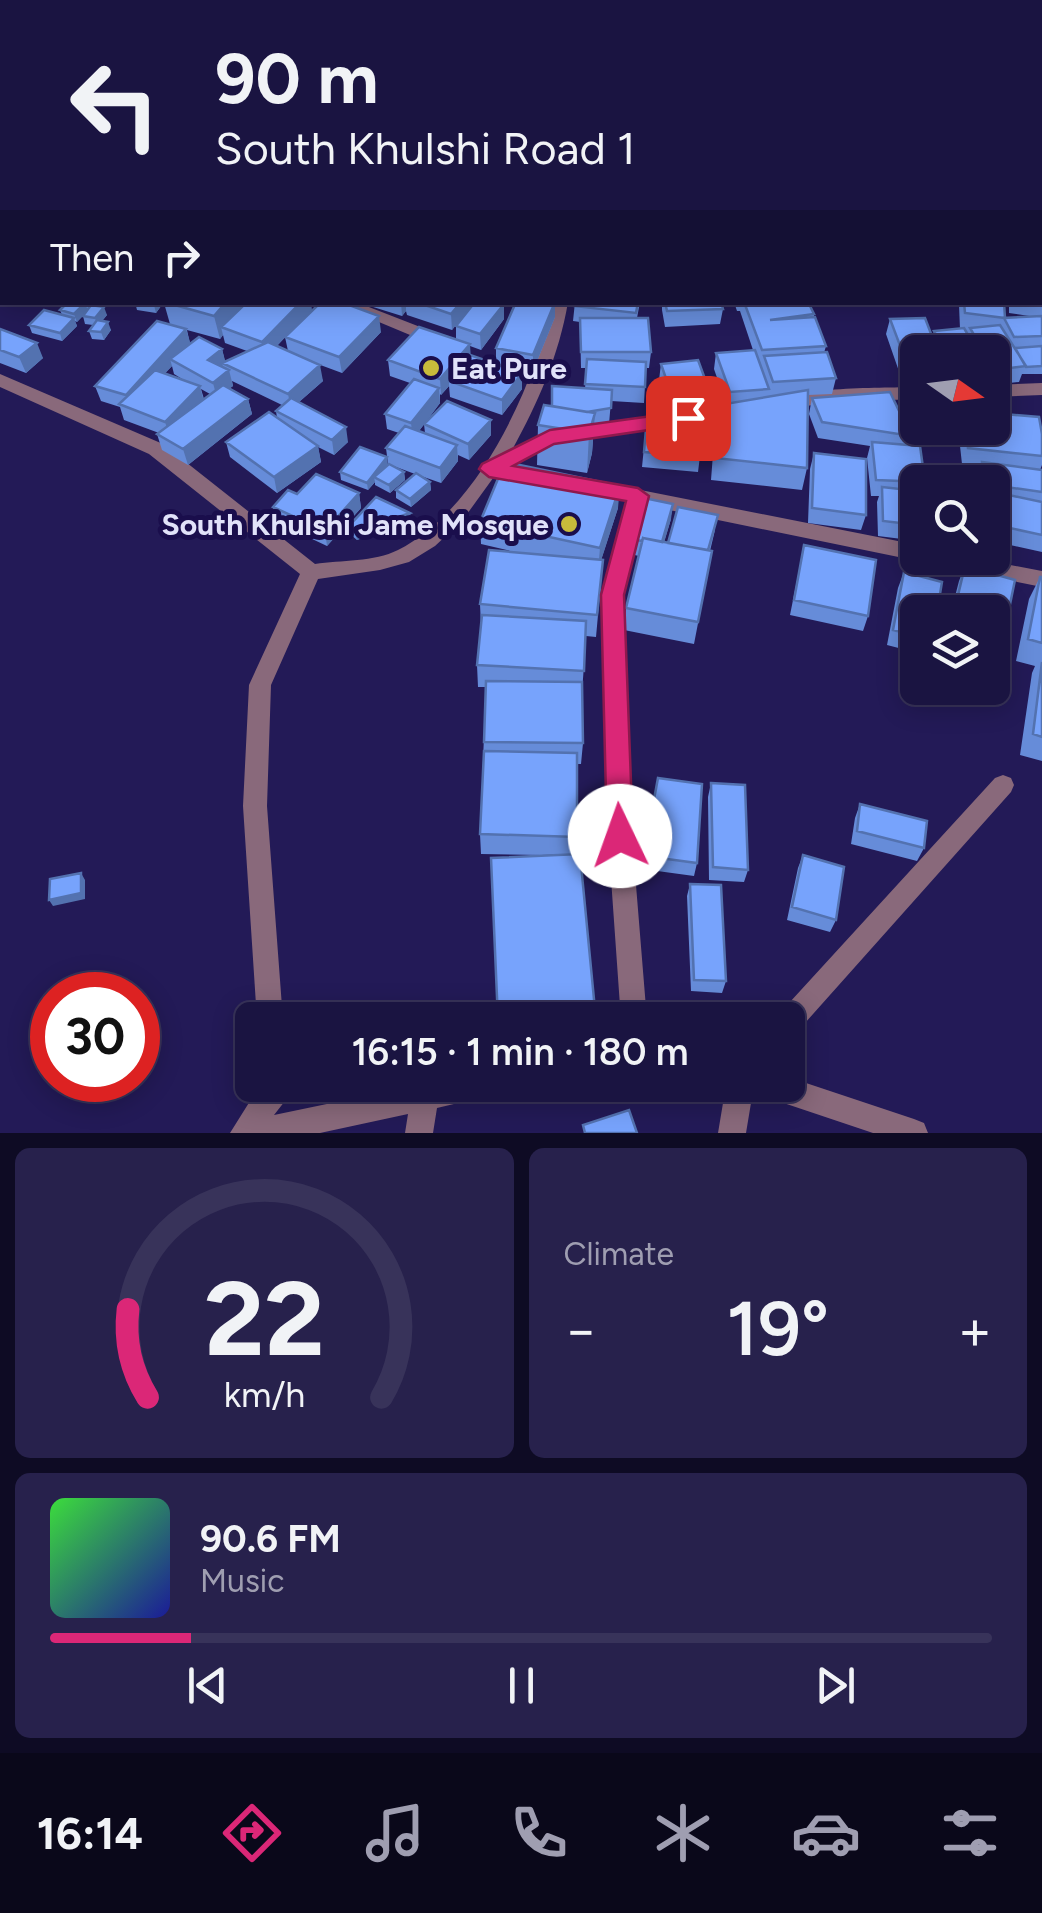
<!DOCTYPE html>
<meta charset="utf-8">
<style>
body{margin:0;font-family:Figtree,sans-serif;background:#27214c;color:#f1f3f6;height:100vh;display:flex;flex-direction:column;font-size:38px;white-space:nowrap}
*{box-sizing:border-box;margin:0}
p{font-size:32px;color:#9f9eb1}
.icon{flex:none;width:55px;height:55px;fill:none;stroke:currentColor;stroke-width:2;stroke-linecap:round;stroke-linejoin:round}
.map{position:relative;height:1133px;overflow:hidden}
.panel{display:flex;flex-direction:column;gap:15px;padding:15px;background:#0e0b24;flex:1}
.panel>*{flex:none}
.guide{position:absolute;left:0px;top:0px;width:1042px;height:305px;box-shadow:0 5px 25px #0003,0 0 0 2px #38335a;background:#1a1441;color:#f1f3f6;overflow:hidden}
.needle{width:65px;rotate:104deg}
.fabs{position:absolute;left:900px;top:335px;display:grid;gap:20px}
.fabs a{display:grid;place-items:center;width:110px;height:110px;border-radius:15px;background:#1a1441;box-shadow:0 5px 25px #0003,0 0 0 2px #38335a;font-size:50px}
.speed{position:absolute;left:30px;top:972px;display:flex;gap:20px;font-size:50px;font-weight:700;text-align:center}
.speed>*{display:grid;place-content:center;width:130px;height:130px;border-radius:50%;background:#1a1441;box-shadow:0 5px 25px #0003,0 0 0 2px #38335a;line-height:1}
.speed .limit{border:15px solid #d22;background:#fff;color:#111}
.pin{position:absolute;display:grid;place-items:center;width:85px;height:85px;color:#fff;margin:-42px;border-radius:20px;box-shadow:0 5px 15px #0006}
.me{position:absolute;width:110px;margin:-55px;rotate:357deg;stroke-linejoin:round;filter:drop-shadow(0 0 8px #0008)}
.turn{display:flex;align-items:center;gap:35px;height:210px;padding:0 50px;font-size:45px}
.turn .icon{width:130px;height:130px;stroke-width:2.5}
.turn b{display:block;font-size:70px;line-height:85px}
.then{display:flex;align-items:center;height:95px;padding:0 50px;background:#0003;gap:20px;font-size:38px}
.big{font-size:75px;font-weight:600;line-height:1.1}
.panel .card{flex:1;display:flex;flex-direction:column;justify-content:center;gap:15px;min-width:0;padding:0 35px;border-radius:15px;background:#27214c}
.panel .dial{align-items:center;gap:0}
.dial svg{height:260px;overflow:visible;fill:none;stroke:#38335a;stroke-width:7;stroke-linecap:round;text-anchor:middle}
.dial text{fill:#f1f3f6;stroke:none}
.song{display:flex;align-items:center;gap:30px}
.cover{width:120px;height:120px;border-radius:15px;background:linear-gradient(135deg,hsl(120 70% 55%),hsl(240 70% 35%))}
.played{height:10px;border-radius:5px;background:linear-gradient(90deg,#db2777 15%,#38335a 15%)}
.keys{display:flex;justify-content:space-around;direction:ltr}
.heat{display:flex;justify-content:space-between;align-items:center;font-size:55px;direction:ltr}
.panel .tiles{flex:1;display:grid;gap:15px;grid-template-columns:1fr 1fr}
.card:last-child{grid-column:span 2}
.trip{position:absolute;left:235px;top:1002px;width:570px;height:100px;border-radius:15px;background:#1a1441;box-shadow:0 5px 25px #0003,0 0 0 2px #38335a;font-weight:600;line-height:100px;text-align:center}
.dock{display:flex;height:160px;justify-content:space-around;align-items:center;background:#0a081a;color:#9f9eb1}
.dock .icon{width:70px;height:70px}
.dock .active{color:#db2777}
.dock b{font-size:45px;color:#f1f3f6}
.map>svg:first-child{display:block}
</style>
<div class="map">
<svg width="1042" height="1133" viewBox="0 0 1042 1133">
<rect width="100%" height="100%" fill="#231a57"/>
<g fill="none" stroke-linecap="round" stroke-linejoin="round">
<path fill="#89697b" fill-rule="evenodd" d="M331 302H356L446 337 448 341 440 346 434 345Z
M552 302H568C559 355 538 403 512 450L550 432 742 404 751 410 742 416 554 444 496 474 462 521 435 546 409 562 380 570 318 579 271 685 267 806 283 1020H257L243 806 249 685 300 574 149 454 0 387V374L163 444 315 564C341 560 374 562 398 550 478 510 535 386 552 302Z
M1042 383V395L992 397V385Z
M918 387V399L833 402 780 410 771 404C791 386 887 388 918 387Z
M595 481 918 545V558H925L918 561 645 505 623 595 632 836 647 1020H621L608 836 603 595 627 501 588 493 586 488 588 483Z
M929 558H974L1042 571V587L939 566Z
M1003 775 1011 778 1014 785 1011 792 797 1032 788 1036V1020H776L779 1014 995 778Z
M788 1077 914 1119 924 1123 928 1133H873L760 1095 756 1085H788Z
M260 1085H288L285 1101 274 1115 418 1085H496L492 1095 437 1108 433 1133H405L408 1114 320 1133H230Z
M726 1085H754L746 1133H718Z"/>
</g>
<path fill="#668cd9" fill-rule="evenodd" d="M1 0H42L39 2H8Z
M271 0 269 2H226L204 0Z
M316 0H335L333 2Z
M336 0H400L398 2 383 1 382 2H336Z
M458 0H521L520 2H457Z
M565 0H643V2H565Z
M701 0H754L767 2H701Z
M768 0H829L830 2H768Z
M907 0H995L996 1V0H1040L1042 4V99H1040V2H909Z
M1040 125H1042V210H1040Z
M0 170H2V250H0Z
M1042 223V374H1022L1019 382 992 385V352H918V380H902L886 334 890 319 932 338 934 331 960 329 959 305 952 304V302H1004L1005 318 1036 317 1009 313V302H1040V228Z
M68 302H98L96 306 107 315 102 321 111 330 104 340 92 339 89 331 93 325 85 324 83 316 84 314 77 322 75 321 77 326 62 341 32 333 29 325 62 315 60 310Z
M109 302H131L127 307 109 304Z
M135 302H164L156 313 137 310Z
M357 302H474L452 330 407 315 406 311 402 316Z
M575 302H640L637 318 651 352 649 368H646L644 403 611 401 609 424 594 426 592 453 587 473 537 465 538 425 552 406 585 388 587 368H581L580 322 573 321Z
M659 302H721L723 309 720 324 665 327 662 310V303Z
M734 302H808L814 314V317L826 346 824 353 836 378 832 394 808 395 807 468 802 490 711 480 715 428 719 405 726 404 714 369 716 353 753 350 740 311H737Z
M164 303 312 310 289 334 381 332 342 373 315 363 323 381 299 402 348 442 334 455 318 447 321 462 277 493 230 457 226 442 277 418 276 411 282 405 232 381 233 386 230 388 248 399 252 414 188 465 162 450 157 434 159 433 124 420 120 407 101 401 95 386 170 324ZM187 330 220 339 223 335 225 343 247 351 225 362 222 349 190 344ZM285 337 288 351 277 346ZM172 366 174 374 187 382 165 373ZM201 389 210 394 204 399Z
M555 317 533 371 496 364V348Z
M504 319 481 350 470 346V355L522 373V389L502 415 450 397 449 386 441 395 440 394V403L419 431 425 433 424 424 491 420V435L469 460 458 455V461L441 483 418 475 430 482 431 490 411 507 396 498V490L415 474 388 464 386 448 399 433 387 429 385 414 410 383 390 376 388 360 456 340V326Z
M0 329 43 358 26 373 0 363Z
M661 364 712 398 710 413 672 417 659 380Z
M812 398 911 436 908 445 918 482V541L878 536 877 502 879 496H871L867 458 870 446 818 438 809 414Z
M647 417 700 456 698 472 642 467Z
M958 428H992L1042 434V465L1040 470H1042V552L992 541V508L995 502 992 501V482H976V477L980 466 962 464Z
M814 453 866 515 861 530 808 523 810 469Z
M388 465 404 472 405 480 390 493 375 485V482L368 490 341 480 340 472Z
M359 493 361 508 327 546 276 522 273 507 297 494Z
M618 508 601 560H603L596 637 586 636 582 693 583 743 581 764H577L576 854 541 855 481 854 480 834 486 687H478L477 665 481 626 480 604 519 553 481 544 480 522Z
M410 513 411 520 357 540 350 534 348 527Z
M671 519 664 542 668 543 715 530 710 551H712L694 644 624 630 626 608 639 556 630 554 631 539Z
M804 545 868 616 863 631 790 615Z
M965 566 1015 580 998 663 992 674V612H951L959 581Z
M904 572 918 612V653L887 645 898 588Z
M1040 577H1042V761L1020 755 1032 673 1035 666 1016 661 1029 599Z
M711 783 748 870 744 882 709 880 708 797Z
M860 804 924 848 917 861 851 844 855 818Z
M638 824 697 863 694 876 650 870V859L634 857Z
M803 855 836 920 830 932 787 920 798 868Z
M690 884 726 981 722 993 691 991 687 896Z"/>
<path fill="#5372b0" d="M156 302H164L156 313 154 305Z
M226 302H250L221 327 223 335 220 339 214 316Z
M301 302H311L312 310 265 358 262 342Z
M401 302H406V311L402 316Z
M461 302H474L452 330 451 314Z
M555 302V317L533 371V355Z
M85 303 88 311 77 322 74 314Z
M504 304V319L481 350 480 334Z
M104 307 107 315 98 326 95 318Z
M379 316 381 332 342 373 339 357Z
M74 318 77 326 62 341 60 333Z
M108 322 111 330 104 340 101 332Z
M186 329 191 345 170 359 172 366 132 409 130 408 126 395Z
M37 343 43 358 26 373 19 357Z
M470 344 471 360 449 381V386L441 395 440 379Z
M222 349 226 364 222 363 223 367 208 360Z
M320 365 323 381 291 409 288 394Z
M229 370 233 386 217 398 213 383Z
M522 373V389L502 415V400Z
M200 386 204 402 170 437 165 422Z
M439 388 440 403 413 439 411 423Z
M248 399 252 414 188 465 183 449Z
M595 413 592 453 587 473 589 433Z
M491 420V435L469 460 468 444Z
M346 427 348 442 334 455 332 440Z
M457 445 458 461 441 483 440 468Z
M318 446 321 462 277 493 274 477Z
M387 457 388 465 374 477 375 482 368 490 367 483Z
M404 472 405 480 390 493 389 485Z
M430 482 431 490 411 507 410 499Z
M620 486 618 508 598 570 600 548Z
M359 493 361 508 327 546 325 531Z
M673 504 671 519 659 560 661 545Z
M410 513 411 520 357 540 355 532Z
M81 873 85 880V899L53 906 49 900Z"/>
<path fill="#77a3fc" stroke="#5372b0" stroke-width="2.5" d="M146 0H198L197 2H144Z
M458 0H494V2H457Z
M540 0H560L558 2H539Z
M580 0H639L638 2H598Z
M721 0H754L767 2H738Z
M794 0H823L830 1V2H793Z
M877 0H893V2H877Z
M920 0H953L955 2H921Z
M960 0H995L997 2H961Z
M1006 0H1040L1042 8H1040V2H1007Z
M1040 11H1042V31H1040Z
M1040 37H1042V65H1040Z
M1040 125H1042V149L1040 148Z
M1040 173H1042V194L1040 193Z
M0 189H2V210L0 211Z
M0 214H2V234H0Z
M1040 237H1042V268H1040Z
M1040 271H1042V301H1040Z
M68 302H84L85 303 74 314 60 310Z
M164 302H226L214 316Z
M247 302H301L262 342 221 327Z
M321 302H341L379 316 339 357 285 337Z
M416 302H461L451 314Z
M475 302 504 304 480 334 456 326Z
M516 302H555L533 355 496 348Z
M575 302H638L636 313 574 306Z
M665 302H721L723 309 667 311Z
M744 302H808L814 314 770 320 815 317 826 346 762 350Z
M964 302H1004L1005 318 965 313Z
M91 305 104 307 95 318 83 316Z
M44 310 74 318 60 333 29 325Z
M1042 316V336L1014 337 1004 318Z
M580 318H648L651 352H581Z
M925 318 938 352H918V364H907L890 319Z
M97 320 108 322 101 332 89 331Z
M157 321 186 329 126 395 95 386Z
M1000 325 1026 366 994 370 992 366V352H984L970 328Z
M419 327 470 344 440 379 388 360Z
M964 328 978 352H946L934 331Z
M0 329 37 343 19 357 0 350Z
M199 337 222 349 208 360 229 370 213 383 170 359Z
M268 342 320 365 288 394 222 363Z
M1042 346V366L1026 367 1015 348Z
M755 350 769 389 730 392 716 353Z
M827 352 836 378 773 382 764 356Z
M470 355 522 373 502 400 449 381Z
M587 359 646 362 645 387 585 384Z
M698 360 712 398 674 402 661 364Z
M155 370 200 386 165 422 119 404Z
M414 379 439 388 411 423 385 414Z
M223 385 248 399 183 449 157 434Z
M552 386 612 390 611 408 587 412 552 406Z
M808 390 807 468 715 458 719 405Z
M890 392 911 436 822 422 812 398Z
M291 398 346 427 332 440 276 411Z
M447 401 491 420 468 444 424 424Z
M544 405 595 413 589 433 538 425Z
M269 412 318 446 274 477 226 442Z
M992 413 1039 417 1042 434V456L968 448 966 428H992Z
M647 417 701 421 700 456 644 452Z
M405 426 457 445 440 468 386 448Z
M872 442 920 446 925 482 876 480Z
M360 447 387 457 367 483 340 472Z
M814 453 866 459V515L812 508Z
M505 462 620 486 600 548 480 522Z
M982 462 1042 470V492L992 485V482H983Z
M389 464 404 472 389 485 374 477Z
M416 473 430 482 410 499 396 490Z
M316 474 359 493 325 531 273 507 288 490 297 494Z
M882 487 918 491V525L883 521Z
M999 493 1042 502V535L996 525Z
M376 497 410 513 355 532 348 527Z
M644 498 673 504 662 542 643 538 642 541 631 539Z
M678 507 718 515 708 550 668 543Z
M643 538 712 551 698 622 626 608Z
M804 545 876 560 868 616 794 600Z
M489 550 603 560 597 615 480 604Z
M965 566 1015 580 998 663 992 661V612H954Z
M904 572 942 582 937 612H918V636L893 630Z
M1040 577H1042V643L1028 639Z
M482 615 586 621 584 671 477 665Z
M1042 662V737L1033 734Z
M486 681 582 682 583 743 484 742Z
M484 751 577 753V837L480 834Z
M658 778 702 784 697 863 652 857 653 846 636 844 638 824 649 826Z
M711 783 745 785 748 870 713 867Z
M860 804 927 821 924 848 857 831Z
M580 854 596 1020H498L491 858Z
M803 855 844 867 836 920 792 907Z
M81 873V893L49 900 50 879Z
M690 884 721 885 726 981 694 980Z
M629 1110 637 1133H585L583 1125Z"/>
<path fill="#db2777" stroke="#8e194d" stroke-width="2.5" d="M688 411 699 418 696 423 554 444 513 466 638 488 649 496 624 595 633 836 630 845 620 848 610 845 607 836 601 595 626 501 489 477 479 469 482 464 550 430Z"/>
<g fill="#c8bb3b" stroke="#1a0e4c" stroke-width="4">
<circle cx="431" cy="368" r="10"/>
<circle cx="569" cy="524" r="10"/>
</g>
<g text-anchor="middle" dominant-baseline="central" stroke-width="10" stroke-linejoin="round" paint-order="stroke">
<g font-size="30" font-weight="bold" fill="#e1e2f9" stroke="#1a0e4c" text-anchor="start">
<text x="451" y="368">Eat Pure</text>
<text x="549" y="524" text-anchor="end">South Khulshi Jame Mosque</text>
</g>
</g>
</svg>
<div class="fabs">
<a><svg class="needle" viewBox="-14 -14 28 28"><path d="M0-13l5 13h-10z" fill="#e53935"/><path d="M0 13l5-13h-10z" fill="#9f9eb1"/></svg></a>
<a><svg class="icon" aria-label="search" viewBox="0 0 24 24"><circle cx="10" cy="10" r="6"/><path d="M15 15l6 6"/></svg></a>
<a><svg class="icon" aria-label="layers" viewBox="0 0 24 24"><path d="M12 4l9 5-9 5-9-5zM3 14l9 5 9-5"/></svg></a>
</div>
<div class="speed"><div class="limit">30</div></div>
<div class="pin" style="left:688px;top:418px;background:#d93025"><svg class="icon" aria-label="arrive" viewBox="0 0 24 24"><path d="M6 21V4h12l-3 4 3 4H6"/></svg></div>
<svg class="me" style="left:620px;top:836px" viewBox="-20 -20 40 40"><circle r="19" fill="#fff"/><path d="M0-13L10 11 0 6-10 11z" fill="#db2777"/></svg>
<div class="trip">16:15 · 1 min · 180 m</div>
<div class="guide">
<div class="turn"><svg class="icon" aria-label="left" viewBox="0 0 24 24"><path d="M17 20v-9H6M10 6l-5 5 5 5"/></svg><div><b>90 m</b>South Khulshi Road 1</div></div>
<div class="then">Then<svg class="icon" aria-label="right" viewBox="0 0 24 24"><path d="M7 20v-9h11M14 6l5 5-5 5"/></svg></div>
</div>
</div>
<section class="panel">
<div class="tiles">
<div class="card dial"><svg viewBox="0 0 100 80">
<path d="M14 69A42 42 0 1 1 86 69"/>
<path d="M14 69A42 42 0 0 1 8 42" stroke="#db2777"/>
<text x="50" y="56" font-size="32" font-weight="700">22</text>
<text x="50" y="72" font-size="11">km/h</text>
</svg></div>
<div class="card"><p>Climate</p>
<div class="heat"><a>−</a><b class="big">19°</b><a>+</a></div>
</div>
<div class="card">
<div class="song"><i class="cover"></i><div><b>90.6 FM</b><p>Music</p></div></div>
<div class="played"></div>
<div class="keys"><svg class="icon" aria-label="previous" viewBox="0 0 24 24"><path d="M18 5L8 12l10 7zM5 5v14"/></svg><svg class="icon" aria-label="pause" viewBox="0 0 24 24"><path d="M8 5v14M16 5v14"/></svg><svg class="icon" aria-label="next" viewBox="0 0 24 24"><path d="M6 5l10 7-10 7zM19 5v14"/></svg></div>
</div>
</div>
</section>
<nav class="dock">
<b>16:14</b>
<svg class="icon active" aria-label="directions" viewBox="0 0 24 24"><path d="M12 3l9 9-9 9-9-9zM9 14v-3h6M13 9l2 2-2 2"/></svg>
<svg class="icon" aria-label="music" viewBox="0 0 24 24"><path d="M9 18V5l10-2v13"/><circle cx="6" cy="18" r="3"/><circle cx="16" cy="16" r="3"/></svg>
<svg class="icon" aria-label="phone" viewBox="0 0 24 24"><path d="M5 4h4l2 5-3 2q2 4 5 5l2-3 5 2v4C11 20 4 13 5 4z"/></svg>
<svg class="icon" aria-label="climate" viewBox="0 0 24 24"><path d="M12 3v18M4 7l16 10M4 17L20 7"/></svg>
<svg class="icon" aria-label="car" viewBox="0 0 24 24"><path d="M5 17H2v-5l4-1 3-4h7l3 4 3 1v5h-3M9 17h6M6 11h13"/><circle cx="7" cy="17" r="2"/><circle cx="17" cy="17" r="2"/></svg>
<svg class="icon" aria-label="filters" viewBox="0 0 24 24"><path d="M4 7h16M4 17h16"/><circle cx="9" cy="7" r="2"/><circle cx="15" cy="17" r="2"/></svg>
</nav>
